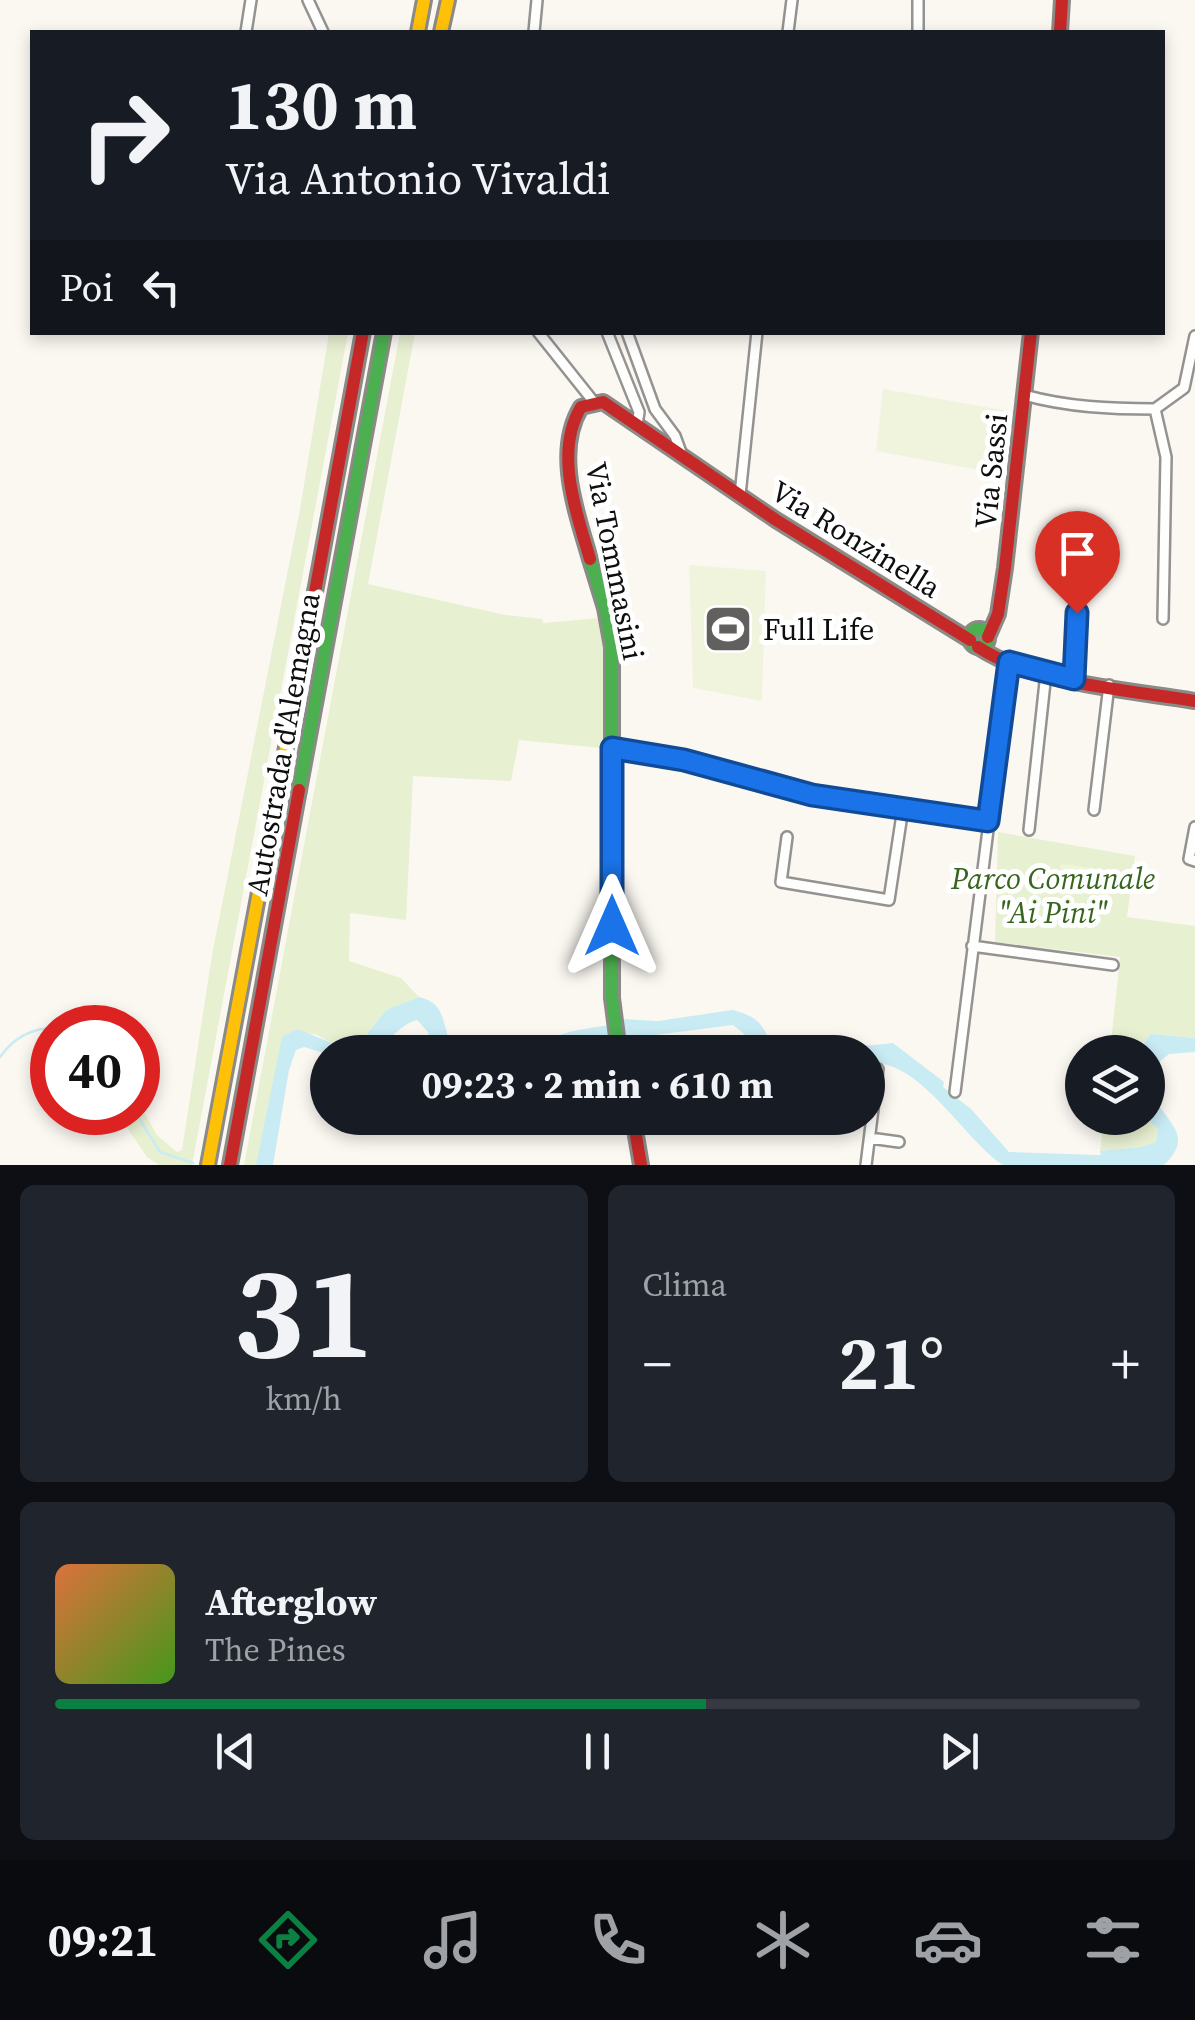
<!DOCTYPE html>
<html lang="it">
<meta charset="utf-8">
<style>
body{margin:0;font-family:"Source Serif 4",serif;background:#20242c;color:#f1f3f6;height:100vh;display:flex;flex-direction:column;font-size:38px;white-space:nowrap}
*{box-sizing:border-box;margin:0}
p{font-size:32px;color:#9ea1a6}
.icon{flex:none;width:55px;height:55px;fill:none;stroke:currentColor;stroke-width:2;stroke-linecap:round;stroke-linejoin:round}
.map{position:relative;height:1165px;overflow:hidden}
.details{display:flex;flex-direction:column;gap:20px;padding:20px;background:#0d0f14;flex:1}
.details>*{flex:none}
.banner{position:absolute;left:30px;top:30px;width:1135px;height:305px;border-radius:0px;box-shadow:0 5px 15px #0003;background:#171b24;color:#f1f3f6;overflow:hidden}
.fabs{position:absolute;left:1065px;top:1035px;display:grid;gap:20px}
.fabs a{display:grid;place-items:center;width:100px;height:100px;border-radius:50%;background:#171b24;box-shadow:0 5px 15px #0003;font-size:50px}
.speed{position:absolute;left:30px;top:1005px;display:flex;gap:20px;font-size:50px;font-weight:700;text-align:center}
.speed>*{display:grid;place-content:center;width:130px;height:130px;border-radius:50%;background:#171b24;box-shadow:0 5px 15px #0003;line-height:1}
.speed .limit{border:15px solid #d22;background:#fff;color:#111}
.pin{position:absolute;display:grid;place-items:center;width:85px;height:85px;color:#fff;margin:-102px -42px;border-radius:50% 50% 50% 0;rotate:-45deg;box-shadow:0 0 10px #0007}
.pin .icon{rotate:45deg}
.me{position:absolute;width:110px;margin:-55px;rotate:0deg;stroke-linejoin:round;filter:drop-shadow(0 0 8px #0008)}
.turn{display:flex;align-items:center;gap:35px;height:210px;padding:0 30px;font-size:45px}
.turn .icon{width:130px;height:130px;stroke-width:2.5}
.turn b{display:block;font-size:70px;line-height:85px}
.then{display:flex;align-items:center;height:95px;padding:0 30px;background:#0003;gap:20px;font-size:38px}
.big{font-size:75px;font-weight:700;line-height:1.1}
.details .card{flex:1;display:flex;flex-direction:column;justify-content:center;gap:15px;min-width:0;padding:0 35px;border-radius:15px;background:#20242c}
.details .dial{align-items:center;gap:0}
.dial b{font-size:130px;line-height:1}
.song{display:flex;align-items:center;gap:30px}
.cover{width:120px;height:120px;border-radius:15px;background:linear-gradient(135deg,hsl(20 70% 55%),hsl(100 70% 35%))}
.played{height:10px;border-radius:5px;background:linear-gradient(90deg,#0b8043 60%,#363941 60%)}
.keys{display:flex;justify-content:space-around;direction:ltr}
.heat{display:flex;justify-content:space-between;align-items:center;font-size:55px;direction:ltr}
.details .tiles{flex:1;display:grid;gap:20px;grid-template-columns:1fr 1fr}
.card:last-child{grid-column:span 2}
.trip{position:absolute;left:310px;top:1035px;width:575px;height:100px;border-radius:50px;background:#171b24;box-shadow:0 5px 15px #0003;font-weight:700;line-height:100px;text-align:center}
.tabs{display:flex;height:160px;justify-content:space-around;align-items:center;background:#090b0e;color:#9ea1a6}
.tabs .icon{width:70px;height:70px}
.tabs .active{color:#0b8043}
.tabs b{font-size:45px;color:#f1f3f6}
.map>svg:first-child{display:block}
</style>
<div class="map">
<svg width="1195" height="1165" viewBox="0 0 1195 1165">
<rect width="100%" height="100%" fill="#fbf8f2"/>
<path fill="#e8f0d2" d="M329 333H348L192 1165H159L147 1157 117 1113 138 1112V1102L157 1135 177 1152 182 1150 212 955 300 509Z
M400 333H415L368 584 505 615 542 619 543 623 600 618 607 661 611 749 519 740 511 781 413 776 406 920 350 913 349 961 401 978 419 997 386 1010 364 1038 351 1043H332L315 1034 283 1037 260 1155 256 1165H244Z
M998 832 1135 856 1127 917 1195 926V1038L1151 1034 1137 1052H1110L1120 957 995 942Z
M1104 1118H1146L1158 1129 1156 1142 1142 1147 1100 1151Z"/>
<path fill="#f1f4dc" d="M883 389 1009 411 1001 474 876 451Z
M689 565 766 571 762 701 693 688Z
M1061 864 1112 871 1110 897 1057 890Z"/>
<path fill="#c9ebf4" d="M419 997C451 1004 439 1032 457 1052H431L428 1032 417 1020C396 1026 389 1045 369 1052L327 1054 304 1047 296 1050 289 1070 273 1165H256L282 1037 297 1029 332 1043H351L364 1038 386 1010Z
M732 1010C762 1017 763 1027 775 1052H750L744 1034 733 1025 624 1039 621 1019 658 1021Z
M608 1025 611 1042 580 1052H533C552 1031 581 1030 608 1025Z
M1151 1034 1195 1038V1052L1169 1054 1149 1070C1150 1079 1149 1088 1153 1095 1167 1124 1195 1135 1164 1165H1003C962 1138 921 1059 868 1063V1052H837L863 1046 893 1043 944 1082 943 1087 971 1109 1009 1152 1096 1155H1101L1100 1151 1141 1147 1156 1142 1158 1129 1146 1118 1148 1052H1137Z"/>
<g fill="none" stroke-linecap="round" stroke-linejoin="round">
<path stroke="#c9ebf4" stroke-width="2.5" d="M0 1057C14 1037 34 1027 58 1028
M135 1112 160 1152 193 1163"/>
<g stroke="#959391" stroke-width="14">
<path id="street" d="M308 0 323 32
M918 0V32
M246 32 251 0
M534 32 537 0
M788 32 792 0
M538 332 593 401
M607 332 639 412 637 425
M627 332 655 409 675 436 682 455
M1024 395C1067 407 1111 409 1155 409L1166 457 1163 619
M1155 409 1184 388 1195 336
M740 495 757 332
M1074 679 1080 546
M612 748 684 760 812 795 988 821
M1094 810 1109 685
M1195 827 1189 859 1195 861
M1029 830 1046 673
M787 837 781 882 889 900 903 808
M972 946 1113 965
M955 1092 1009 663
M870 1138 899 1142
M866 1165 878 1069"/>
</g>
<g stroke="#8b8a87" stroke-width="18">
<path id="fast" d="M590 559 605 608 612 647V998L619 1052
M970 638a9 9 0 1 1 18 0a9 9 0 1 1-18 0Z
M299 790 384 332"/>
</g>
<g stroke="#8b8a87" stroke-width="18">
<path id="slow" d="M418 32 424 0
M441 32 448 0
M208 1165 315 592"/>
</g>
<g stroke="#8b8a87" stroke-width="18">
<path id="jam" d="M1060 32 1062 0
M590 559C576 511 554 452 581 407L603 402 776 520 970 640
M315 592 363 332
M988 637 998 614 1005 568 1031 332
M978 647C1034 684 1129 690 1195 701
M633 1118 641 1165
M230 1165 299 790"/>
</g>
<use href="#street" stroke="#fefefd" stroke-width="9"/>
<use href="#fast" stroke="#4caf50" stroke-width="12"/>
<use href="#slow" stroke="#ffc107" stroke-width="12"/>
<use href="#jam" stroke="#c62828" stroke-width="12"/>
</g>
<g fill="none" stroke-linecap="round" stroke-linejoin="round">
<g stroke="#114b97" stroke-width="25">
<path id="route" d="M612 926V748L684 760 812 795 988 821 1009 662 1074 679 1077 613"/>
</g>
<use href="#route" stroke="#1a73e8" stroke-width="18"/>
</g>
<defs>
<g id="stadium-square" transform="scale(2.5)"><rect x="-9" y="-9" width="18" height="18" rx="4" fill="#61605e" stroke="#fff"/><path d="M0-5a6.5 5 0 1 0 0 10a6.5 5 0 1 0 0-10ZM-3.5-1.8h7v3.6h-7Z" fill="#fff"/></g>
</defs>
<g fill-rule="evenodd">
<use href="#stadium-square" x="728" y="629"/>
</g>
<g text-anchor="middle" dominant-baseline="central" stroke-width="10" stroke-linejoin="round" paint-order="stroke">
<g font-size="30" fill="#0e0e0e" stroke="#fff">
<text transform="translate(991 471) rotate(-84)">Via Sassi</text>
<text transform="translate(856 539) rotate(32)">Via Ronzinella</text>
<text transform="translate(615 561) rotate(79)">Via Tommasini</text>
<text transform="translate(283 744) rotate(-80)">Autostrada d'Alemagna</text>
</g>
<g font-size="30" fill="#0e0e0e" stroke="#fff" text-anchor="start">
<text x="763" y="629">Full Life</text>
</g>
<g font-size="30" font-style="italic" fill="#37651e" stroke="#fff">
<text x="1053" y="878">Parco Comunale<tspan x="1053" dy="34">"Ai Pini"</tspan></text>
</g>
</g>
</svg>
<div class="fabs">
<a><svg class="icon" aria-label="layers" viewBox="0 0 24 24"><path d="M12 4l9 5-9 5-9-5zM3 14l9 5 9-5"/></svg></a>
</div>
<div class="speed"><div class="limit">40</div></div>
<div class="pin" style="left:1077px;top:613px;background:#d93025"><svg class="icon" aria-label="arrive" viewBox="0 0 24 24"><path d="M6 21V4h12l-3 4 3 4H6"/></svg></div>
<svg class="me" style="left:612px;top:926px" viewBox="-20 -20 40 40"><path d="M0-17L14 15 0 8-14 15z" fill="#1a73e8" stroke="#fff" stroke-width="4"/></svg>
<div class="trip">09:23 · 2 min · 610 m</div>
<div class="banner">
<div class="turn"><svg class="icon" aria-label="right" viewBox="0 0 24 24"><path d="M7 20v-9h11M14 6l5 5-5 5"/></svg><div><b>130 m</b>Via Antonio Vivaldi</div></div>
<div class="then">Poi<svg class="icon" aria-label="left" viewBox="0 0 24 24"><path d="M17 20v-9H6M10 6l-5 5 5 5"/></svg></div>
</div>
</div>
<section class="details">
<div class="tiles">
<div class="card dial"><b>31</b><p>km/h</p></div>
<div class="card"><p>Clima</p>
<div class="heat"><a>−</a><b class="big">21°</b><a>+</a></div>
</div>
<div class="card">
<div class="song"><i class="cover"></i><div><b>Afterglow</b><p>The Pines</p></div></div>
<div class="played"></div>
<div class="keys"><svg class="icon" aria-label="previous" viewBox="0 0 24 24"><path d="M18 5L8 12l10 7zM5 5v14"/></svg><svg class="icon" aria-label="pause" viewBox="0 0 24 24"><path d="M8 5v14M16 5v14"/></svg><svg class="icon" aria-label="next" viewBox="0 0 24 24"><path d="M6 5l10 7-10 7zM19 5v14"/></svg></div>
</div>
</div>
</section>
<nav class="tabs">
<b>09:21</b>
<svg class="icon active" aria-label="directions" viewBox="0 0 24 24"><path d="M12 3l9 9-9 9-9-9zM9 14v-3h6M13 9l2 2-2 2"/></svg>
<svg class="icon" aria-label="music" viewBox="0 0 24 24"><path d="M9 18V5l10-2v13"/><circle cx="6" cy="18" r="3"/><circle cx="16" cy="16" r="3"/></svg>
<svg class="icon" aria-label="phone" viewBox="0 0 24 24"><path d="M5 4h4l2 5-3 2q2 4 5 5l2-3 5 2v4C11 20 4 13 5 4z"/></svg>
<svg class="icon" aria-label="climate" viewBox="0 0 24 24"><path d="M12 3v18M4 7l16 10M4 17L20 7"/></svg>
<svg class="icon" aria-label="car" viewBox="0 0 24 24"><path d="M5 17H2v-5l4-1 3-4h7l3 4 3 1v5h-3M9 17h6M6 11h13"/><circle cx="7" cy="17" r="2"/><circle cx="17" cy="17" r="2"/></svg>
<svg class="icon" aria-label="filters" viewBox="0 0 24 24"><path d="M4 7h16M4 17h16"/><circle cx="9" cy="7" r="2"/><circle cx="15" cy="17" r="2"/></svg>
</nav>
